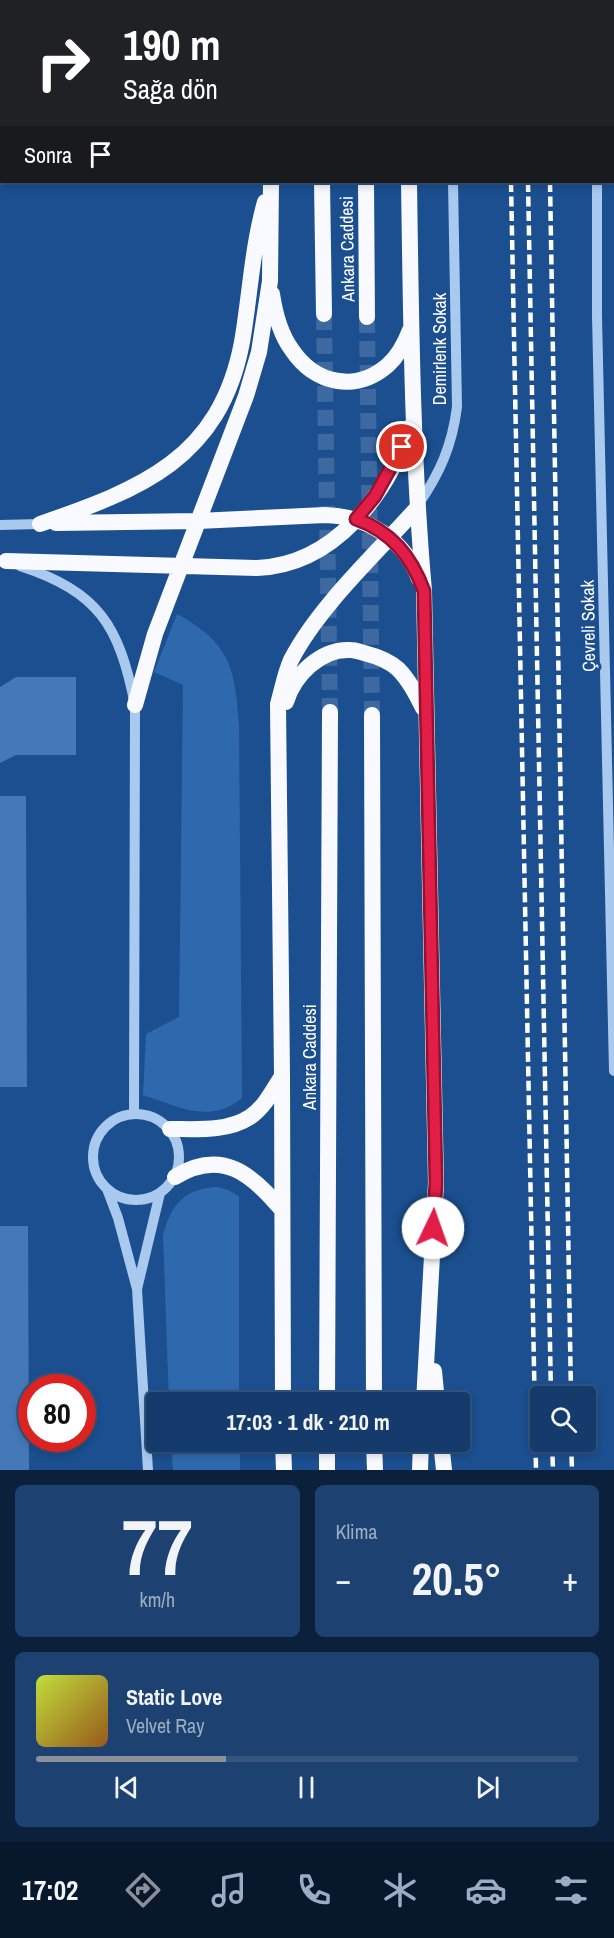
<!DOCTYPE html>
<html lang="tr">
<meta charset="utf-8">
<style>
body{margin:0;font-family:"Archivo Narrow",sans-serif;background:#1d4271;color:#f1f3f6;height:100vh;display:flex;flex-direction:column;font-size:22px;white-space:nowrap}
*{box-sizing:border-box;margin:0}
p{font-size:20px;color:#9dadc1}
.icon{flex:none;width:33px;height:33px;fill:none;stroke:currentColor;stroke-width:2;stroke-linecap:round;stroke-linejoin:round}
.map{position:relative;height:1470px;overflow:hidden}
.panel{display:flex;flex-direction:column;gap:15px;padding:15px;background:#0b203b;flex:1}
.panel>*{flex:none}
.guide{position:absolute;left:0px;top:0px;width:615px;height:183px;box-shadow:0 3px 9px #0003,0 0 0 2px #33557e;background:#202124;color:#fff;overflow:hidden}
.controls{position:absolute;left:530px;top:1386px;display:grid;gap:12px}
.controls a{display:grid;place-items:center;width:66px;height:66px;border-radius:6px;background:#143b6b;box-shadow:0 3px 9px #0003,0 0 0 2px #33557e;font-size:30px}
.speed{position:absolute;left:18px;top:1374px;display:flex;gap:12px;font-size:30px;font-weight:700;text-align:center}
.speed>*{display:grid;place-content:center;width:78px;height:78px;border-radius:50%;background:#143b6b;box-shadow:0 3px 9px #0003,0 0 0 2px #33557e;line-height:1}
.speed .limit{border:9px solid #d22;background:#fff;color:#111}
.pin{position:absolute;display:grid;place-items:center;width:51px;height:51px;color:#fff;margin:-26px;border:3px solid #fff;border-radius:50%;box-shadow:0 2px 6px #0007}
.me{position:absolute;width:66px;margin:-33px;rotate:3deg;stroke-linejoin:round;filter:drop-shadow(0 0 4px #0008)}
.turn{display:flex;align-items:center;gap:21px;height:126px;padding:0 24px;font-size:27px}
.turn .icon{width:78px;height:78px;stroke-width:2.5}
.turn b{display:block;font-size:42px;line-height:51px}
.then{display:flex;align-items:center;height:57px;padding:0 24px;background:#0003;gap:12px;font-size:22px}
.big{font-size:45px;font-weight:700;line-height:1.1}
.panel .card{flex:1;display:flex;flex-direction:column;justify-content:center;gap:9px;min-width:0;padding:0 21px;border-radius:9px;background:#1d4271}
.panel .dial{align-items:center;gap:0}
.dial b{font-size:78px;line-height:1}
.song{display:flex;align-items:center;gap:18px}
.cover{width:72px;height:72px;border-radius:9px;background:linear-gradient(135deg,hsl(70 70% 55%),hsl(30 70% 35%))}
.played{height:6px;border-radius:3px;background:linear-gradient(90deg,#8c9099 35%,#33557e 35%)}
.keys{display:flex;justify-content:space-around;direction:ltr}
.heat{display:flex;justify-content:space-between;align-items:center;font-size:33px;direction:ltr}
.panel .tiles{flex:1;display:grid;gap:15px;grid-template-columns:1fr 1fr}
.card:last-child{grid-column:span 2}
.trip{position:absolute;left:146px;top:1392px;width:324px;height:60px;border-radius:6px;background:#143b6b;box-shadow:0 3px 9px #0003,0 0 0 2px #33557e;font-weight:700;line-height:60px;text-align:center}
.tabs{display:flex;height:96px;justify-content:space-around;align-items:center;background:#08182b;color:#9dadc1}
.tabs .icon{width:42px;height:42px}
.tabs .on{color:#8c9099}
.tabs b{font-size:27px;color:#f1f3f6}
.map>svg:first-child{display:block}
</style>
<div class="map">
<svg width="614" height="1470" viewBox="0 0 614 1470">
<rect width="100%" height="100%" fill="#1b4f8f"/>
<path fill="#2e69ad" d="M177 614C229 642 235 667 239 723L242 1098C210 1125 177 1106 143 1095L146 1034 179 1017 183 685 154 672Z
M218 1187 228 1190 239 1196V1402H169L163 1236C170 1205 185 1188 218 1187Z
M171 1442H240V1470H173Z"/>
<path fill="#4478b7" d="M16 677H76V755H16L0 763V687Z
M0 796H26L27 1087H0Z
M0 1226H28L29 1470H0Z"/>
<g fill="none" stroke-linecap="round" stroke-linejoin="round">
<path stroke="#3d69a0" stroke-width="16" stroke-dasharray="16 8" stroke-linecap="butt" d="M324 314 330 712
M367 317 372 715"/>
<path stroke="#a9c9ee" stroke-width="10" d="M450 0 451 2
M595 0V2
M597 182V316L614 1071
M418 505C440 473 452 446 457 407L453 182
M0 525 40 524
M20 566C99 592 119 625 135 705L134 1114
M93 1157a43 43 0 1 1 86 0a43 43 0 1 1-86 0Z
M107 1189 118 1218 137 1289 148 1470
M137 1289 160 1193"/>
<path stroke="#f8faff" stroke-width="16" d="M272 0 273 2
M319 0 320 2
M363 0V2
M406 0V2
M322 182 324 314
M366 182 367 317
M409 182C411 318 412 455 424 591L436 1183 424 1402
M272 294C275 314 280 334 292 350 315 384 356 393 388 365 398 356 405 343 410 330
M56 523 198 521 325 515C367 516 404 539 419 579
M40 524C141 489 220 459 242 342 250 296 252 248 265 202
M6 561 257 568C334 565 387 495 410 427
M286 702C294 675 321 648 351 650 355 650 360 652 364 653 376 656 388 660 398 669 409 680 416 694 423 708
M135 705 155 634 246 396 259 352 270 281 271 182
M372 715 374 1402
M170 1129C196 1129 227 1132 250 1117 264 1108 273 1090 282 1076
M175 1177C222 1148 252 1174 282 1210
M434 1371 437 1402
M283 1402 282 1075 278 704C282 690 285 673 291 660 319 606 376 554 417 508
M327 1402 330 712
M283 1442 284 1470
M374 1442 375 1470
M441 1442 444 1470
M327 1470V1442
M420 1470 421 1442"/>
<path stroke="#fff" stroke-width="4.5" stroke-dasharray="10 4.5" stroke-linecap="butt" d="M507 0V2
M525 0V2
M546 0V2
M511 182 536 1470
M528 182 551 1396
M550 182 571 1396
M552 1442 553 1470
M571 1442 572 1470"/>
</g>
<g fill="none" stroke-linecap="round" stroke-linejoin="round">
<g stroke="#92132f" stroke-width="15">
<path id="route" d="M402 447 375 496 356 519C392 532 411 556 424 591L436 1183 433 1228"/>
</g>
<use href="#route" stroke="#e11d48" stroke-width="10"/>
</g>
<g text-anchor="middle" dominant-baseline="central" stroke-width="6" stroke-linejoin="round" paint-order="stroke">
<g font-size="18" fill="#fff" stroke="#1b4f8f">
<text transform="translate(347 249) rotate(-91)">Ankara Caddesi</text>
<text transform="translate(439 349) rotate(-90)">Demirlenk Sokak</text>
<text transform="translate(588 626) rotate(-91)">Çevreli Sokak</text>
<text transform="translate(309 1057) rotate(-90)">Ankara Caddesi</text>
</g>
</g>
</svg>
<div class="controls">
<a><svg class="icon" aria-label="search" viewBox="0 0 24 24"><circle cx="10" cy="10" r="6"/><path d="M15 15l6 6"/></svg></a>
</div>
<div class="speed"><div class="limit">80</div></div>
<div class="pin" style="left:402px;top:447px;background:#d93025"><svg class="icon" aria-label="arrive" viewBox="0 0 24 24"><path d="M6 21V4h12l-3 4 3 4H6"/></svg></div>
<svg class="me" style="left:433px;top:1228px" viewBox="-20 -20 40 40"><circle r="19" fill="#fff"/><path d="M0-13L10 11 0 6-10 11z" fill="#e11d48"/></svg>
<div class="trip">17:03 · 1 dk · 210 m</div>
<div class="guide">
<div class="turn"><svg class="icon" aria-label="right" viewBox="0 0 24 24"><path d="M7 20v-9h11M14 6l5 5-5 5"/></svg><div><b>190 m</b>Sağa dön</div></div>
<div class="then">Sonra<svg class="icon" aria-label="arrive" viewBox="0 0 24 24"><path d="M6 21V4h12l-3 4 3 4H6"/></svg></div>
</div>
</div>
<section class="panel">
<div class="tiles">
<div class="card dial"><b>77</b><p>km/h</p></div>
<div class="card"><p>Klima</p>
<div class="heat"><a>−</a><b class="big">20.5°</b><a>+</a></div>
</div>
<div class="card">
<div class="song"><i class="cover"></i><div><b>Static Love</b><p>Velvet Ray</p></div></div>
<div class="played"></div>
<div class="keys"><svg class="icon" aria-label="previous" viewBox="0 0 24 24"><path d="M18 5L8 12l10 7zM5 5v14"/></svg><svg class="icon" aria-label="pause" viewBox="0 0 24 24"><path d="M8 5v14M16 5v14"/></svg><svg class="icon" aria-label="next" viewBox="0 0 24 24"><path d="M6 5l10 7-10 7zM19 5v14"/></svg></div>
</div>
</div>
</section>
<nav class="tabs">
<b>17:02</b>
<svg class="icon on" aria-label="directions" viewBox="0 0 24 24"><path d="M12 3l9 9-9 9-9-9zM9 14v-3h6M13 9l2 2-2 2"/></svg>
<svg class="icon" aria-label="music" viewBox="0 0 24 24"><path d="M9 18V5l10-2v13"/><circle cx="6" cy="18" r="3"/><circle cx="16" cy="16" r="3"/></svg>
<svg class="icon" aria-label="phone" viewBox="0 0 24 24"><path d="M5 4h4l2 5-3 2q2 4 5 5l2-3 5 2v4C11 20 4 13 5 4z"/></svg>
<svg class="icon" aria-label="climate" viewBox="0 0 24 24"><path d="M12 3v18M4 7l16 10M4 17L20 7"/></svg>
<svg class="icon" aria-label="car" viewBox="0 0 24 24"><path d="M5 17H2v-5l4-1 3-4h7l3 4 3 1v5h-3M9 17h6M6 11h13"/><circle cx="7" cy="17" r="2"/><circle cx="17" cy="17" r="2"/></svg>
<svg class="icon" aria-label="filters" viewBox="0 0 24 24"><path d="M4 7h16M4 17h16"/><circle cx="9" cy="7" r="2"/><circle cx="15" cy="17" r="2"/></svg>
</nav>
